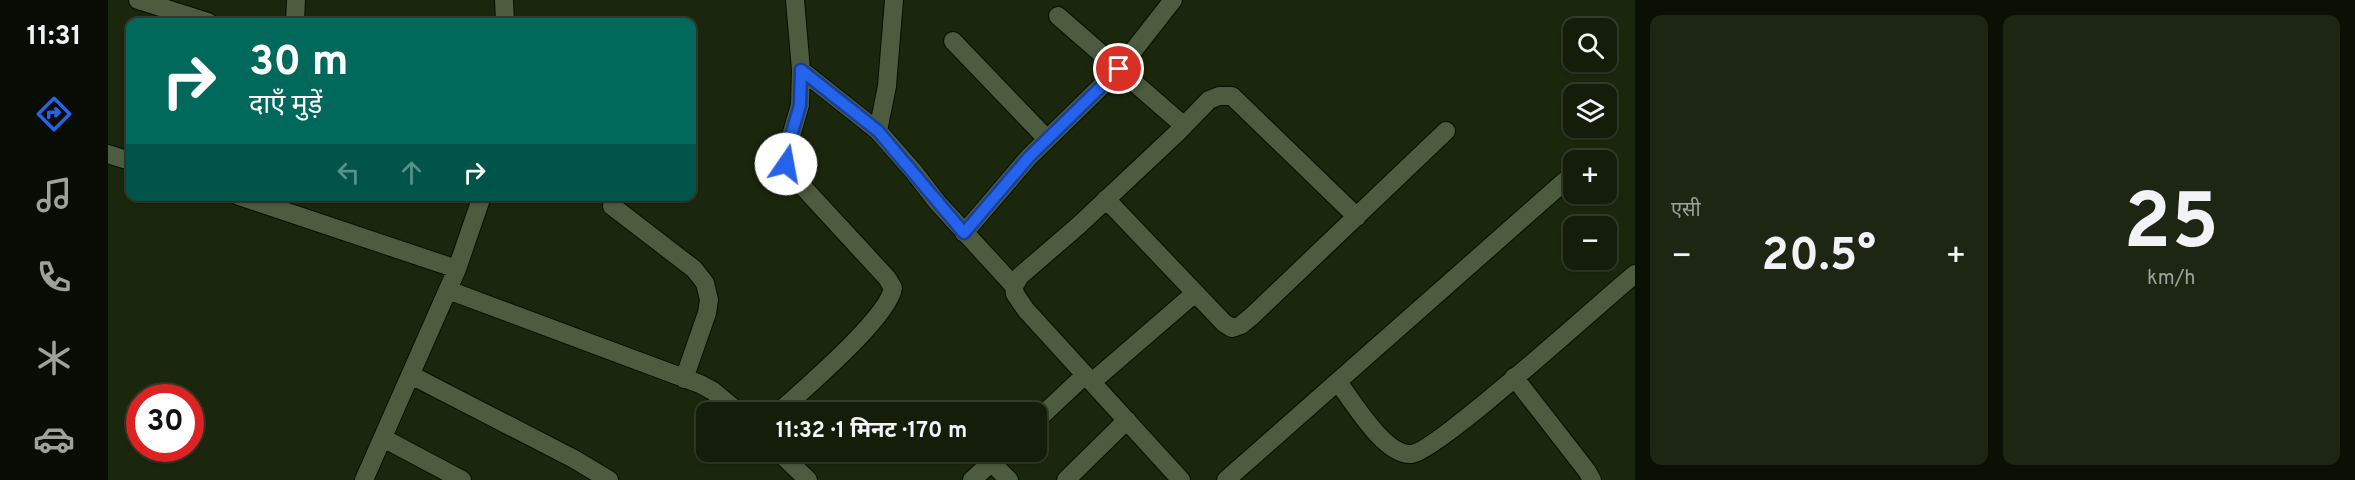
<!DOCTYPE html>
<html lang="hi">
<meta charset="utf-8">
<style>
:root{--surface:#141d09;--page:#1d2612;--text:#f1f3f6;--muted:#9da29c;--line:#333b2a;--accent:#2563eb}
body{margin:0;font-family:Overpass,"Noto Sans Devanagari",sans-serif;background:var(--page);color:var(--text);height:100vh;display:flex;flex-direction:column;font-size:22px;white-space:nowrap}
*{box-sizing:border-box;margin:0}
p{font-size:20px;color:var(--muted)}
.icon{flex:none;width:33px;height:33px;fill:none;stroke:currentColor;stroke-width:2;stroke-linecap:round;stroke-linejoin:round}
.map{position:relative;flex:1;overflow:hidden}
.details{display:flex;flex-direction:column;gap:15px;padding:15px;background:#0b1005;width:720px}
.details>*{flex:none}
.top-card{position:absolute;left:18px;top:18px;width:570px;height:183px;border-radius:12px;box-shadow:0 2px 4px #0004,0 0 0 2px var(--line);background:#00695c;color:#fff;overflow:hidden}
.tools{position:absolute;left:1455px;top:18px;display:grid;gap:12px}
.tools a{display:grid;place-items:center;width:54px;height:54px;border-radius:12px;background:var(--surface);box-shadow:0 2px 4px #0004,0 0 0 2px var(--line);font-size:30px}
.speed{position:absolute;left:18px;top:384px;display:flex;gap:12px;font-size:30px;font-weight:700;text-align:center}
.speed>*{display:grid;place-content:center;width:78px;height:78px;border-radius:50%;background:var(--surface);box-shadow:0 2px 4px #0004,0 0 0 2px var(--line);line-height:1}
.speed .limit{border:9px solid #d22;background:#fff;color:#111}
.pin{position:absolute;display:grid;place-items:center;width:51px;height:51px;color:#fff;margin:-26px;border:3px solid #fff;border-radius:50%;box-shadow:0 2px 6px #0007}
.me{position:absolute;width:66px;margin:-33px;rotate:12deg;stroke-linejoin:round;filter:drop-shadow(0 0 4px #0008)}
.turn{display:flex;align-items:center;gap:21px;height:126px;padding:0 24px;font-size:27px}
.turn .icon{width:78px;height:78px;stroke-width:2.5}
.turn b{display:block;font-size:42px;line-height:51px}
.lanes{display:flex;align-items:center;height:57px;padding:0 24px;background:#0003;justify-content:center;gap:30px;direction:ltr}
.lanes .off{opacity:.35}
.big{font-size:45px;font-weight:700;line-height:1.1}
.details .tile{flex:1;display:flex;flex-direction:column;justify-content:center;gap:9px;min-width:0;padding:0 21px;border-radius:12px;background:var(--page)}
.details .dial{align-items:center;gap:0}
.dial b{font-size:78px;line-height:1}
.heat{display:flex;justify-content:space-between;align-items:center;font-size:33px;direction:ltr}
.details .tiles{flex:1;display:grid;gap:15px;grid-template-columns:repeat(2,1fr)}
.trip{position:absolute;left:588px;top:402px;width:351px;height:60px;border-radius:12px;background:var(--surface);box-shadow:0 2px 4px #0004,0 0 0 2px var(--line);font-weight:700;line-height:60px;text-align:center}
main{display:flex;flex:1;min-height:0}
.tabs{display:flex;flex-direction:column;width:108px;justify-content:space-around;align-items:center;background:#080c04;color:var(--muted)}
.tabs .icon{width:42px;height:42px}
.tabs .active{color:var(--accent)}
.tabs b{font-size:27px;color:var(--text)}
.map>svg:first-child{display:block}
</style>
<main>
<nav class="tabs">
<b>11:31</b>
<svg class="icon active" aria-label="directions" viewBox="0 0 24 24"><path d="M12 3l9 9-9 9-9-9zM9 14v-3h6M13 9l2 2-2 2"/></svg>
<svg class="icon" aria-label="music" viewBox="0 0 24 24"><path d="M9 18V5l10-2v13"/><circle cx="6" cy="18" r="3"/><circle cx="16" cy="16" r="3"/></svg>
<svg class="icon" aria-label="phone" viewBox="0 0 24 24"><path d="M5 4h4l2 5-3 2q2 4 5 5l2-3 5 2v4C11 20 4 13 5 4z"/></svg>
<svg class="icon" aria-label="climate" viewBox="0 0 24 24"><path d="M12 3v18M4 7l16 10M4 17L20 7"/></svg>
<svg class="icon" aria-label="car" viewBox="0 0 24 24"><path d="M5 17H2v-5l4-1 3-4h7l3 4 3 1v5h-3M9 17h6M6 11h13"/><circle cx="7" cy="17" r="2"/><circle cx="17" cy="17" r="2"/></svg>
</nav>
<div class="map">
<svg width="1527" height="480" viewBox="0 0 1527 480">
<rect width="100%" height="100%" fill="#1b270c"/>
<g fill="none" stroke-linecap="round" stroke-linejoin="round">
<defs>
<path id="minor" d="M 30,0 L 100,22
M 396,0 L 397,22
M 950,16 L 1075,125
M 187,22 L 188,0
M 845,41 L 939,139
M 693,70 L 770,131 L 806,172 L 829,202 L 906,286
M 770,131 L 779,86 L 786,0
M 0,154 L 22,161
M 131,196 L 349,269
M 998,199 L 1116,323 L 1124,328 L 1133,325 L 1144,316 L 1338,131
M 504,206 L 586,269 L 597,283 L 601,300 L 599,313 L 576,379
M 856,233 L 921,157 L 1011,69 L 1065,0
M 340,290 L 592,384 L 605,391 L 630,412
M 303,375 L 466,459 L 501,480
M 1406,377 L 1479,471 L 1484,480
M 984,382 L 1087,293
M 1230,382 C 1245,402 1277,456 1303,454 C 1328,453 1495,300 1527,274
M 671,412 C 697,388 780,318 785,288 L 779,278 L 685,176 L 678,164 L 678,153 L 692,105 L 693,70 L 687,0
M 928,421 L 977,375
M 275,438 L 354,480
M 671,452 L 700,480
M 883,462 L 901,480
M 256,480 L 349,269 L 374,196
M 864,480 L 895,452
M 958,480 L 1019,420
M 1073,480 L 918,310 L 907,294 L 906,286 L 912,276 L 970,226 L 1069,133 L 1101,100 L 1111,96 L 1124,96 L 1249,217
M 1118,480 L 1466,173"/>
</defs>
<use href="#minor" stroke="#051000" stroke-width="20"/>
<use href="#minor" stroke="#4d5b3e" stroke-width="18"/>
</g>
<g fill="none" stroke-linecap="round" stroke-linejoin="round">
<defs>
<path id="route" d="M 678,164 L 678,153 L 692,105 L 693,70 L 770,131 L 856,233 L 921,157 L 1011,69"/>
</defs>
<use href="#route" stroke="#184099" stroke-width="15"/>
<use href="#route" stroke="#2563eb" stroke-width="10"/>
</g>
</svg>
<div class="tools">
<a><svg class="icon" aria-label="search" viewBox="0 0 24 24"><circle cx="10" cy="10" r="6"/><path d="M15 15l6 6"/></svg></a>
<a><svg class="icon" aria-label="layers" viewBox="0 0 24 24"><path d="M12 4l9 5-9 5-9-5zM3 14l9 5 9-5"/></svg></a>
<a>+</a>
<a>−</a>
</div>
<div class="speed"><div class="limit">30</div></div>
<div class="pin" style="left:1011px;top:69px;background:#d93025"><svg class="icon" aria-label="arrive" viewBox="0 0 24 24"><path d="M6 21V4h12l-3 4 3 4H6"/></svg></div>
<svg class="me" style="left:678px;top:164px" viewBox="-20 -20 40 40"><circle r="19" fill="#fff"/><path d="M0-13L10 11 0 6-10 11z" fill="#2563eb"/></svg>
<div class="trip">11:32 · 1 मिनट · 170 m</div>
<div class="top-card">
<div class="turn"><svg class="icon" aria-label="right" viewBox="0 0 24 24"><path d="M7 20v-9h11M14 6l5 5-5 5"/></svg><div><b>30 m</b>दाएँ मुड़ें</div></div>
<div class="lanes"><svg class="icon off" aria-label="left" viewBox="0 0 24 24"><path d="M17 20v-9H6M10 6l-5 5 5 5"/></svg><svg class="icon off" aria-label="ahead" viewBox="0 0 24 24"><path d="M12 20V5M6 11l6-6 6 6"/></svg><svg class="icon" aria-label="right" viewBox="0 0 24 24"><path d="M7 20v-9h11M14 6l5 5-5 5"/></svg></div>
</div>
</div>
<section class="details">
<div class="tiles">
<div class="tile"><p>एसी</p>
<div class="heat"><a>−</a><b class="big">20.5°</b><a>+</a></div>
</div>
<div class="tile dial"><b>25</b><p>km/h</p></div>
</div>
</section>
</main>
